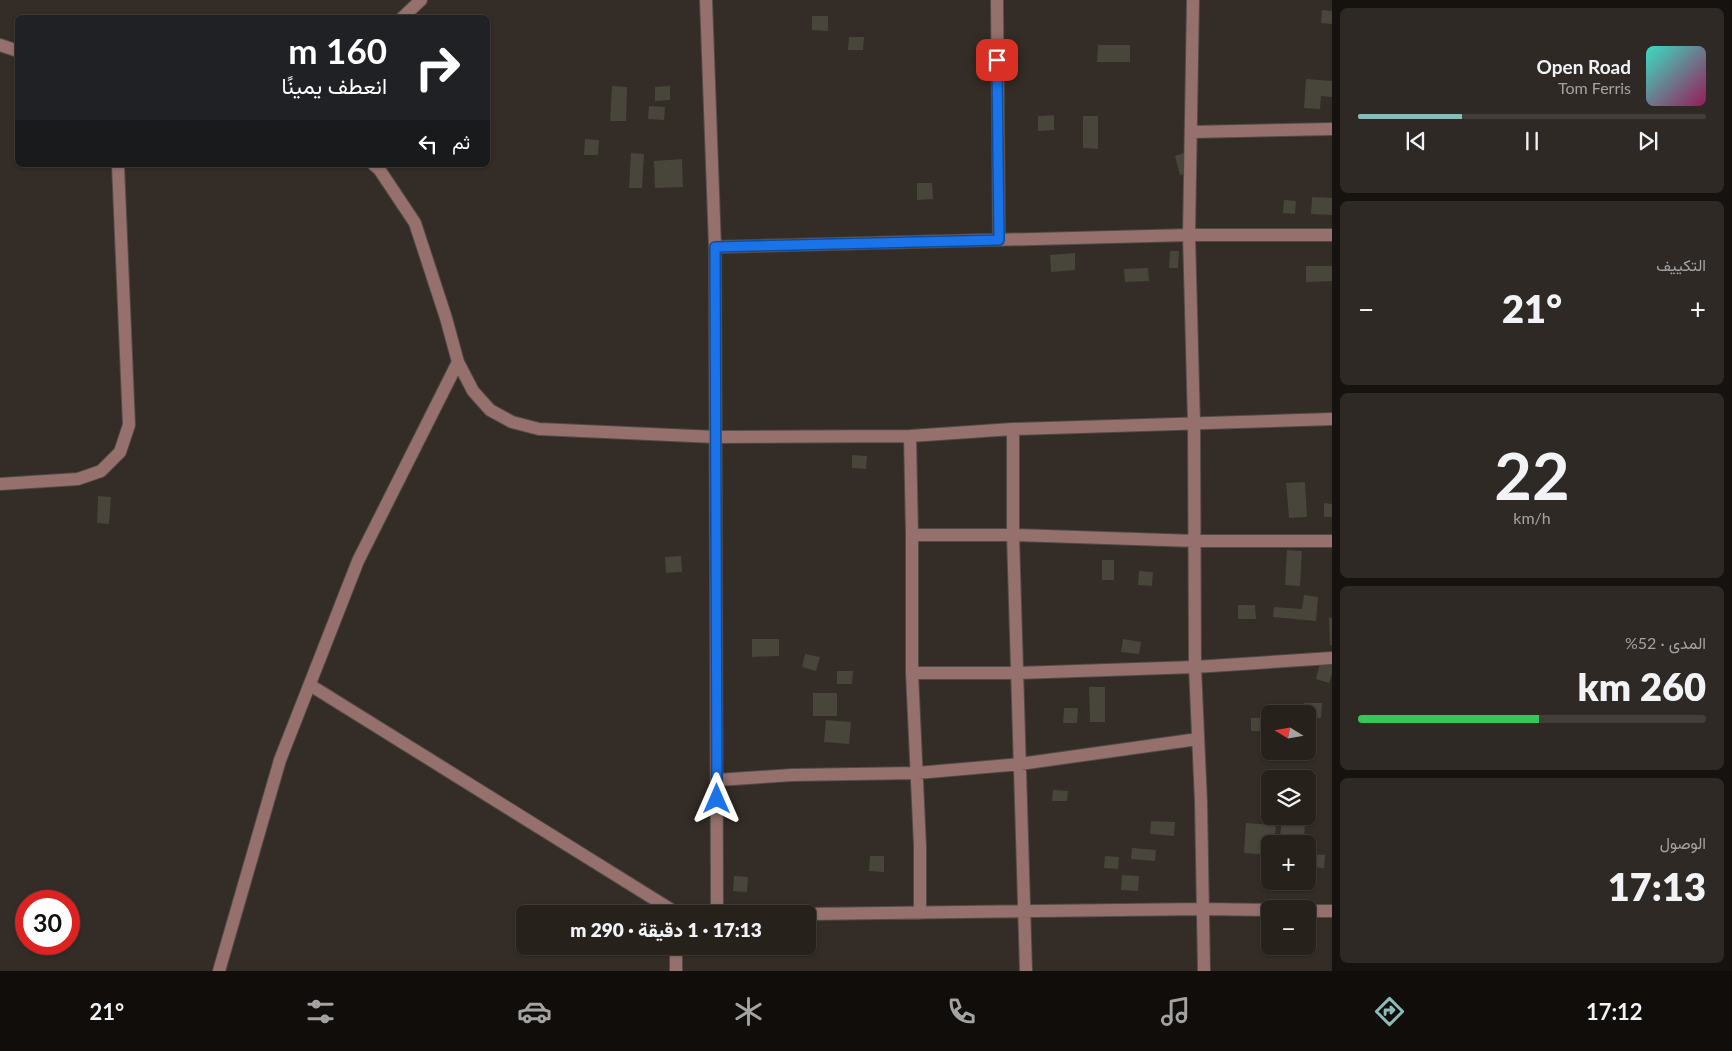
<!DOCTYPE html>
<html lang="ar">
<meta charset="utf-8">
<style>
:root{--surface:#27211c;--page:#2f2925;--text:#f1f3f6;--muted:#a4a3a3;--line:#433e3b;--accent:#8bbbb9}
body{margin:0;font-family:Lato,Vazirmatn,sans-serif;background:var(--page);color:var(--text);direction:rtl;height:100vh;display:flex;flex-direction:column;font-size:19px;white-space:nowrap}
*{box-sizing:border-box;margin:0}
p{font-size:16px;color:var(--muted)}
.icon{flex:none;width:28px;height:28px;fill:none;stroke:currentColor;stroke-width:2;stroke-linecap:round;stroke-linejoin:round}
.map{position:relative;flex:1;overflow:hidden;direction:ltr}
.details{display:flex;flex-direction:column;gap:8px;padding:8px;background:#15120f;width:400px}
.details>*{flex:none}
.banner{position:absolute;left:15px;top:15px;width:475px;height:152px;border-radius:8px;box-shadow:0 1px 4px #0004,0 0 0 1px var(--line);direction:rtl;background:#202124;color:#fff;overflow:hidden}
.needle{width:32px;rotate:281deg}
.fabs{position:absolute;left:1261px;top:705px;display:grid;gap:10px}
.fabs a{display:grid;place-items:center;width:55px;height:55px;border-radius:8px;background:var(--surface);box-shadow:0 1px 4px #0004,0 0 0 1px var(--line);font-size:25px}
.speed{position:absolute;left:15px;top:890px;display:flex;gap:10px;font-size:25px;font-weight:700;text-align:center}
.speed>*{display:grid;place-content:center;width:65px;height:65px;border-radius:50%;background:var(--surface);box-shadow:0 1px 4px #0004,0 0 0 1px var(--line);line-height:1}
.speed .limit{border:8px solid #d22;background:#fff;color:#111}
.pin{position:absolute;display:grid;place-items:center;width:42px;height:42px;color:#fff;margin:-21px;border-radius:10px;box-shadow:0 2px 8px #0006}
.me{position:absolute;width:55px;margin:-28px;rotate:0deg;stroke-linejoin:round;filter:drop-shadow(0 0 4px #0008)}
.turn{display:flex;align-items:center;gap:18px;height:105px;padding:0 20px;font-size:22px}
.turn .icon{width:65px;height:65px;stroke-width:2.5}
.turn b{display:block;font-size:35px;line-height:42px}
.then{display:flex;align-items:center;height:48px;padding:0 20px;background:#0003;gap:10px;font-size:19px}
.big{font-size:38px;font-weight:800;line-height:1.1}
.details .tile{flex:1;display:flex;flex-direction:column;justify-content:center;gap:8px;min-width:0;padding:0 18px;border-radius:8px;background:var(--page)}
.details .dial{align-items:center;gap:0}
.dial b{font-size:65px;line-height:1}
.song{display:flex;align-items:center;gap:15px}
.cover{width:60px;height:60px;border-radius:8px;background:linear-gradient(135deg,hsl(170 70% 55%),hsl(330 70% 35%))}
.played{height:5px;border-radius:2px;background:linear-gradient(90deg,var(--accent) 30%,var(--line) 30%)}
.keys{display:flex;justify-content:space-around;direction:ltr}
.heat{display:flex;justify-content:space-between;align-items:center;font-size:28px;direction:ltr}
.charge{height:8px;border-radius:4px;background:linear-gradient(90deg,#34c759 52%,var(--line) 0)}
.trip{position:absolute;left:516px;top:905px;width:300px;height:50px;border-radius:8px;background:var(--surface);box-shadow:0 1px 4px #0004,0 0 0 1px var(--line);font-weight:800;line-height:50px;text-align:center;direction:rtl}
.tabs{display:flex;height:80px;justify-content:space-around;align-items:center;background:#100d0b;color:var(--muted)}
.tabs .icon{width:35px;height:35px}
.tabs .current{color:var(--accent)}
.tabs b{font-size:22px;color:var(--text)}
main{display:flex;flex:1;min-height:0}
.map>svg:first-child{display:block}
</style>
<main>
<section class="details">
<div class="tile">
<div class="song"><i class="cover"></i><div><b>Open Road</b><p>Tom Ferris</p></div></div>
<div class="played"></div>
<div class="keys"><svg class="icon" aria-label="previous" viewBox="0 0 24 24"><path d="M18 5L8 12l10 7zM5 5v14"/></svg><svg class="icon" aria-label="pause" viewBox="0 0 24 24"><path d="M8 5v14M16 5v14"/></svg><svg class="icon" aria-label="next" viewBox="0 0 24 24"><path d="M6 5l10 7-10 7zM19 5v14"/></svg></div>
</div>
<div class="tile"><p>التكييف</p>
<div class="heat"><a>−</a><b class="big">21°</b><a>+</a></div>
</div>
<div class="tile dial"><b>22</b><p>km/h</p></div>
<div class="tile"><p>المدى · 52%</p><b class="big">260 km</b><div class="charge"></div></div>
<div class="tile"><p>الوصول</p><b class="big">17:13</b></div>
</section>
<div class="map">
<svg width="1332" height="971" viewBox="0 0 1332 971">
<rect width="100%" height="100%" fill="#342c26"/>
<path fill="#48453b" d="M 1322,10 L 1332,11 L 1332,24 L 1321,23 Z
M 812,16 L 828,16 L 828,31 L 812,30 Z
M 849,37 L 864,37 L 863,50 L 848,50 Z
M 1098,45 L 1130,45 L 1130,62 L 1097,62 Z
M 1306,79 L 1332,81 L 1332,97 L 1321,96 L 1320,109 L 1304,108 Z
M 612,86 L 627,87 L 626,121 L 610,121 Z
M 670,86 L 670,100 L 655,101 L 655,87 Z
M 649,106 L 665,107 L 664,120 L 648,119 Z
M 1054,115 L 1054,130 L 1038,131 L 1038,116 Z
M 1083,116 L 1098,116 L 1098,149 L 1083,148 Z
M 585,139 L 599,140 L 598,155 L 584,155 Z
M 631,153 L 644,154 L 642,188 L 629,188 Z
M 1184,153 L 1189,173 L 1180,175 L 1175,156 Z
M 682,159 L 683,187 L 655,188 L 654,161 Z
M 917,183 L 932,183 L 933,199 L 917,200 Z
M 1312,197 L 1332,198 L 1332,215 L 1311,214 Z
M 1284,200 L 1296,201 L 1295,214 L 1283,213 Z
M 1170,251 L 1179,251 L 1178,268 L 1169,268 Z
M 1075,253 L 1075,270 L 1051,272 L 1050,255 Z
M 1306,266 L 1332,266 L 1332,281 L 1306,282 Z
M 1148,268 L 1149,281 L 1125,282 L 1124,269 Z
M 852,455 L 867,456 L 866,469 L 852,468 Z
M 1305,482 L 1307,517 L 1289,518 L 1286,483 Z
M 98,496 L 111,497 L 109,524 L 97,523 Z
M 1324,503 L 1332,504 L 1332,517 L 1324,517 Z
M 1287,550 L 1302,551 L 1300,586 L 1285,585 Z
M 681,556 L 682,572 L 666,573 L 665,557 Z
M 1102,560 L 1114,560 L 1114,580 L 1102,580 Z
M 1139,571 L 1153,572 L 1152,586 L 1138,585 Z
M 1304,595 L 1318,597 L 1316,621 L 1273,617 L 1274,607 L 1302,609 Z
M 1238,605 L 1255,605 L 1256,619 L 1238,619 Z
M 1329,618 L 1332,618 L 1332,645 L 1330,645 Z
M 752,639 L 779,639 L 779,656 L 752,657 Z
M 1123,639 L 1141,642 L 1139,654 L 1121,652 Z
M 805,654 L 820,657 L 816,671 L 802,667 Z
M 1321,659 L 1332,662 L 1332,674 L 1329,683 L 1316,679 Z
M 837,671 L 853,671 L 852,684 L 837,684 Z
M 1089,687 L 1105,687 L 1105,722 L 1090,722 Z
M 813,693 L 837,693 L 837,716 L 813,716 Z
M 1304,703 L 1322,703 L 1321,718 L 1308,718 L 1308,714 L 1304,714 Z
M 1064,708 L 1078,708 L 1077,723 L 1063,723 Z
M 1251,718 L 1266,718 L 1266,731 L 1251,731 Z
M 826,720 L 851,722 L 849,744 L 824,742 Z
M 1053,790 L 1068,791 L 1067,801 L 1052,801 Z
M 1282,819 L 1305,821 L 1304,839 L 1280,837 Z
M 1151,821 L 1175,822 L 1174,836 L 1150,834 Z
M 1246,823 L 1276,825 L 1274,844 L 1270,844 L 1270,855 L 1244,853 Z
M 1132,848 L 1156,850 L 1155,861 L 1131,859 Z
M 1309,854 L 1325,855 L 1324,868 L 1308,867 Z
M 870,856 L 884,856 L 884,872 L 869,871 Z
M 1105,856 L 1119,857 L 1118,869 L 1104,868 Z
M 1122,875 L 1139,876 L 1138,891 L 1121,890 Z
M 734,876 L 748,877 L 747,892 L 733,891 Z"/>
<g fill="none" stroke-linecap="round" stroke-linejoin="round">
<defs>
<path id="minor" d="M 706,0 L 715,247 L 717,914
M 997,0 L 999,240
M 1193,0 L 1189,235 L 1194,423 L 1195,667 L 1201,802 L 1204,971
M 402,18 L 421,0
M 0,45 L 18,51
M 1191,132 L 1332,129
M 374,165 L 379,169 L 415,223 L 446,318 L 458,362 L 473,391 L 490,410 L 512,422 L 539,429 L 715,437 L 910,436 L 1013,429 L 1332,419
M 715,247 L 1189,235 L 1332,235
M 1013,429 L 1013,535 L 1026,971
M 910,436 L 912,535 L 912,673 L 920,846 L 920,913
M 0,484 L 78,479 L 101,471 L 120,452 L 129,425 L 118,165
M 912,535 L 1013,535 L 1195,541 L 1332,541
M 912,673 L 1018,673 L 1195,667 L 1332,658
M 310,685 L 675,912 L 702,914
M 717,780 L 792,775 L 917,773 L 1020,764 L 1198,739
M 1308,911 L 1332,911
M 808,914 L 1203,909 L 1270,910
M 676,946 L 676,971
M 219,971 L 280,760 L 358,561 L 458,362"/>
</defs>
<use href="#minor" stroke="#524a44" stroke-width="14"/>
<use href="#minor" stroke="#95706c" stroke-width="12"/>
</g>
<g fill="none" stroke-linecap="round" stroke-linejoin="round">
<defs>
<path id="route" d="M 717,799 L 715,247 L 999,240 L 997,60"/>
</defs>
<use href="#route" stroke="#114b97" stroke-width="12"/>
<use href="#route" stroke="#1a73e8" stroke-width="9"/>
</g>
</svg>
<div class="fabs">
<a><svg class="needle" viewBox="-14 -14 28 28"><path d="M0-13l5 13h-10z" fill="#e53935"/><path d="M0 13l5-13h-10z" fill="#a4a3a3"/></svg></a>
<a><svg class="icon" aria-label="layers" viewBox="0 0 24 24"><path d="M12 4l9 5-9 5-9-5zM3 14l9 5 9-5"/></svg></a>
<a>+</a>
<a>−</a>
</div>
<div class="speed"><div class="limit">30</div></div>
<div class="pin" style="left:997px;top:60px;background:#d93025"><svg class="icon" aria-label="arrive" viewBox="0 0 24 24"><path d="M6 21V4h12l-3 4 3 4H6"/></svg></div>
<svg class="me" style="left:717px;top:799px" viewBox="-20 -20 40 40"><path d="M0-17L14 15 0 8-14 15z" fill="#1a73e8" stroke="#fff" stroke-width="4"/></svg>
<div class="trip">17:13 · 1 دقيقة · 290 m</div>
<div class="banner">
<div class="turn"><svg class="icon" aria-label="right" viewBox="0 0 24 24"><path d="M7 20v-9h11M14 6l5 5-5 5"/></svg><div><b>160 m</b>انعطف يمينًا</div></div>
<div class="then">ثم<svg class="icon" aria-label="left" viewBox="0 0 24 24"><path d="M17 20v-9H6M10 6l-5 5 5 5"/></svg></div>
</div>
</div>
</main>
<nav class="tabs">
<b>17:12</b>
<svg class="icon current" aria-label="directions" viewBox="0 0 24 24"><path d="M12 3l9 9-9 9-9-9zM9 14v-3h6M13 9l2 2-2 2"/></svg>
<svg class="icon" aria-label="music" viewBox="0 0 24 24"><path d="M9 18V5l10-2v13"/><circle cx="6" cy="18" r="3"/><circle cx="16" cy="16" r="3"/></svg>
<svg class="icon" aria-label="phone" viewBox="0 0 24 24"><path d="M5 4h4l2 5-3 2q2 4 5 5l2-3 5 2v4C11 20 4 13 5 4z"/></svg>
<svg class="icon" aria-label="climate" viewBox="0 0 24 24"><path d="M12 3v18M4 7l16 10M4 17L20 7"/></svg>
<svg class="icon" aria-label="car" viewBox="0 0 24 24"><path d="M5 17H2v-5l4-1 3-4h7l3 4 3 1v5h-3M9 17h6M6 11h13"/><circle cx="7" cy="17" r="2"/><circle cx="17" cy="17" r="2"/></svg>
<svg class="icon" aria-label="filters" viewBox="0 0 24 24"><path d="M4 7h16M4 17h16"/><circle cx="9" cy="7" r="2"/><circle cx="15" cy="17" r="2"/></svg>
<b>21°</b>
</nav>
